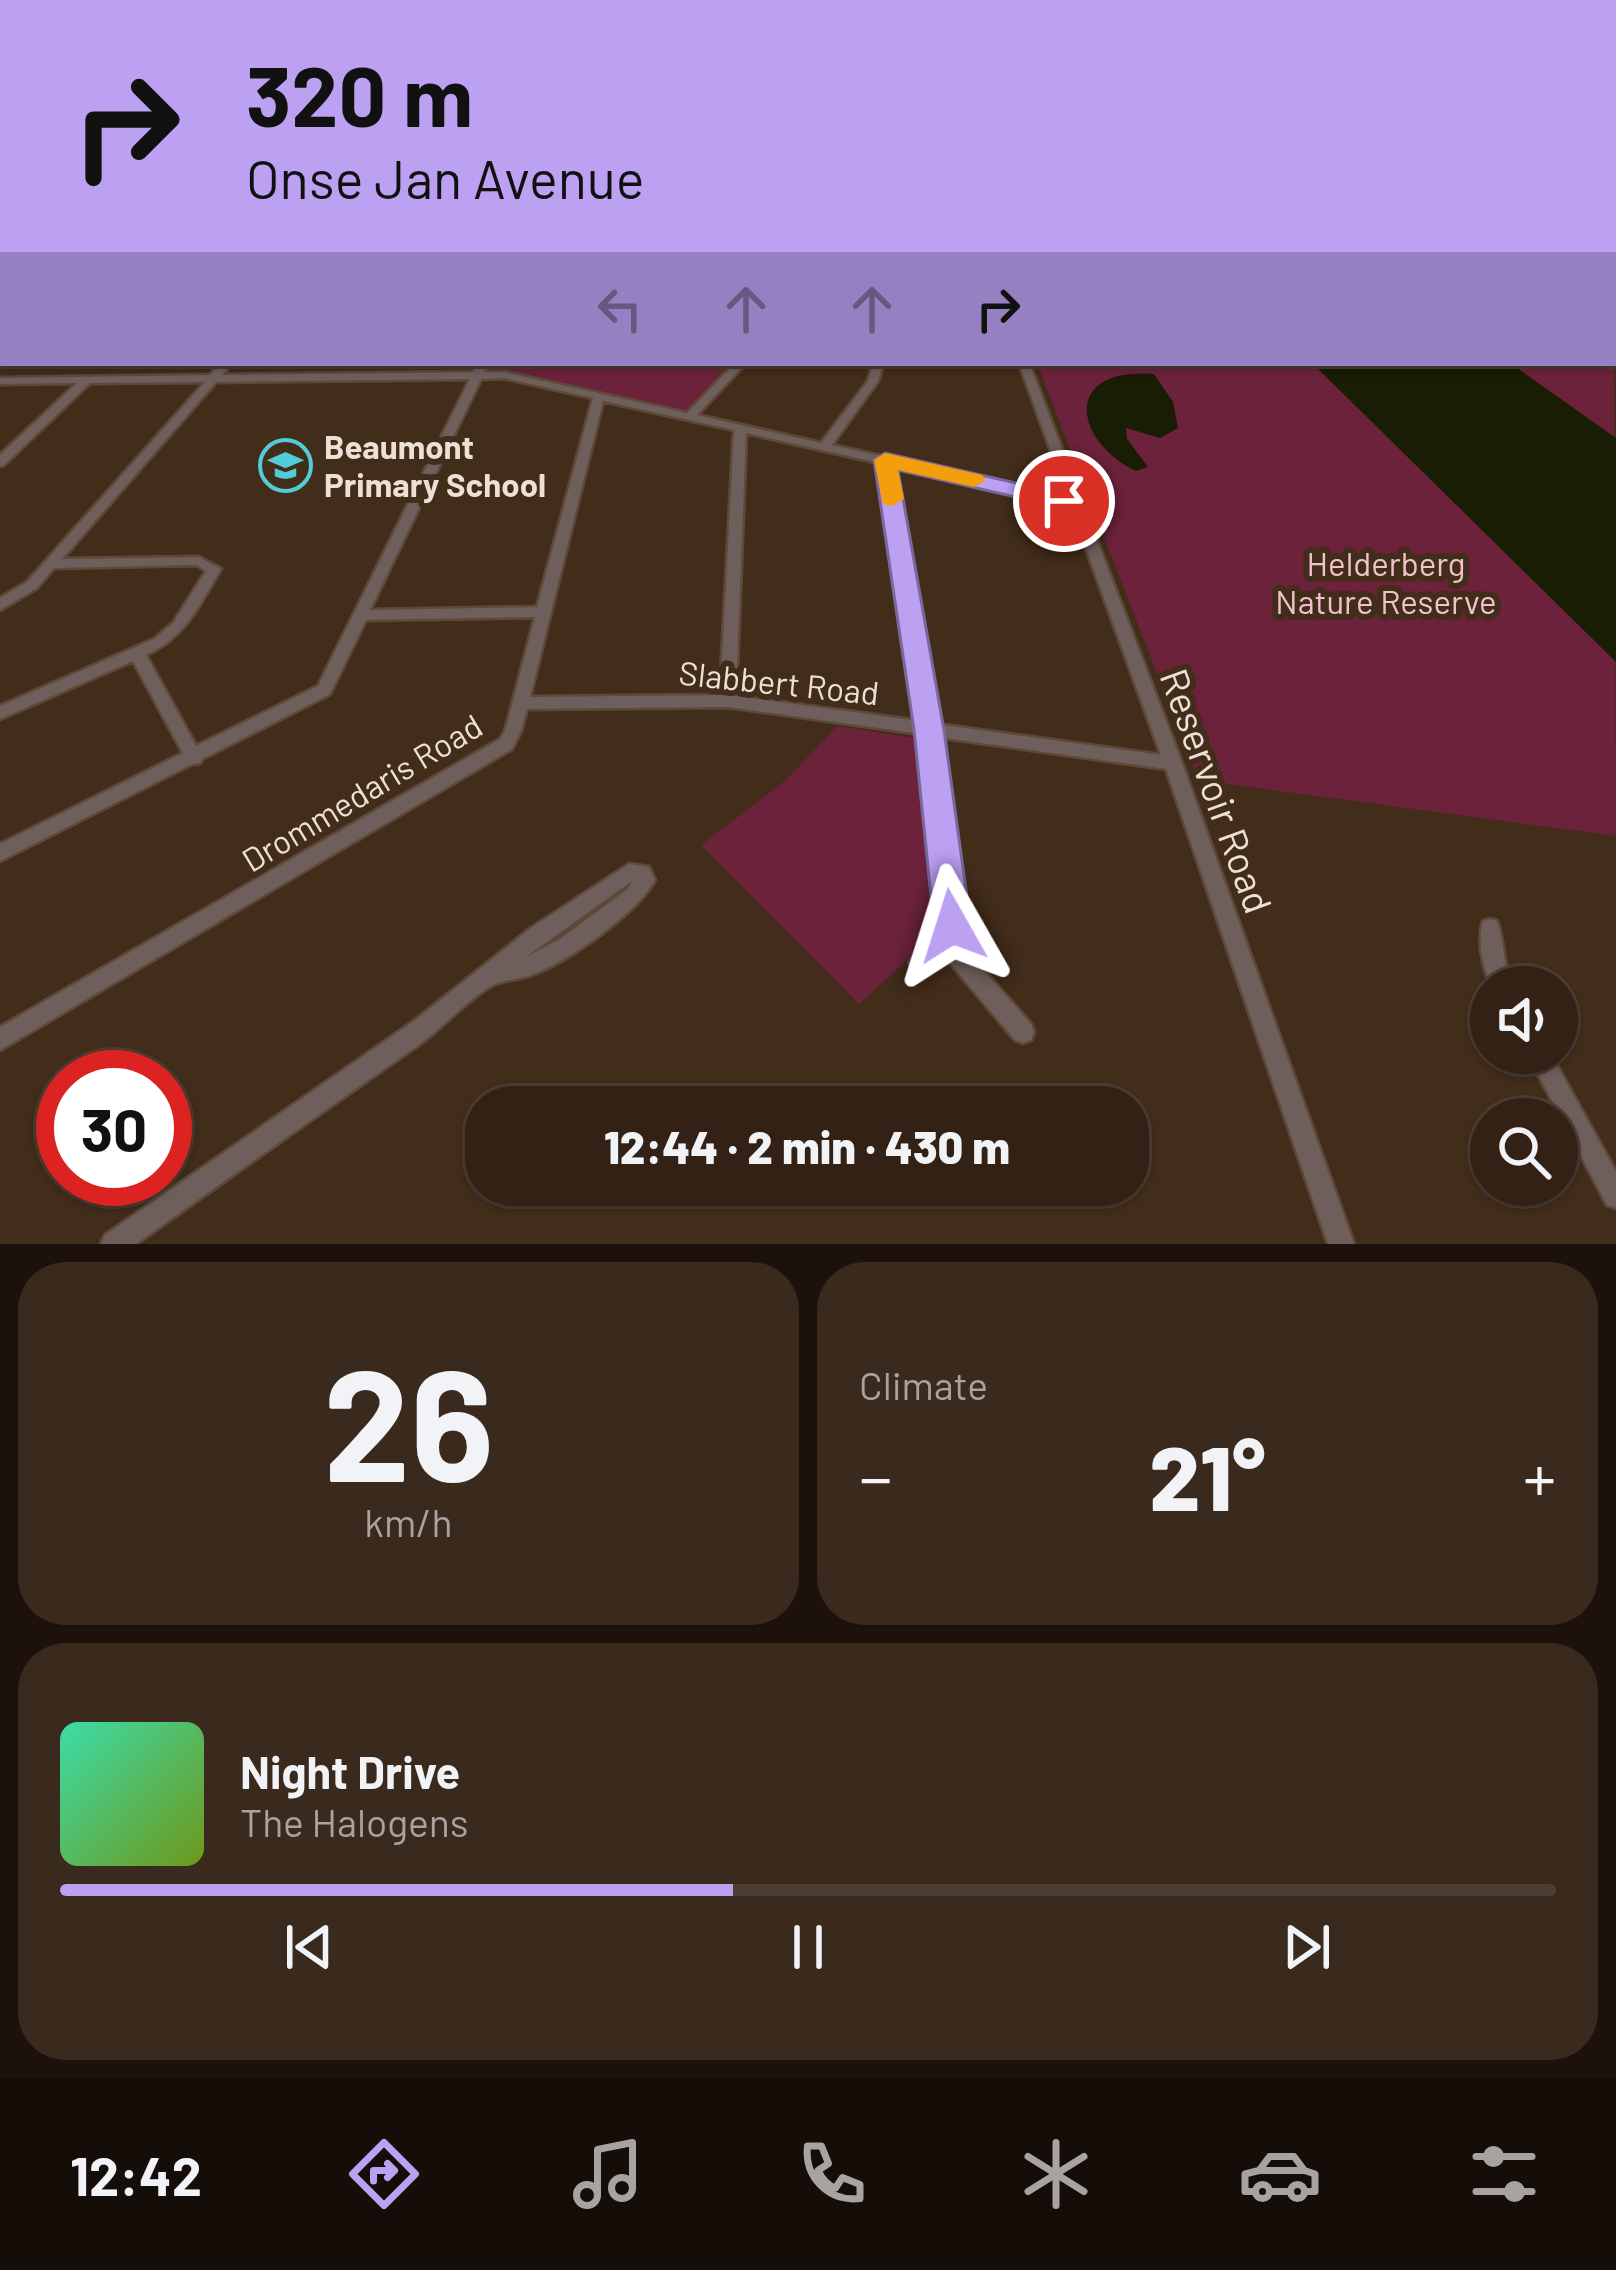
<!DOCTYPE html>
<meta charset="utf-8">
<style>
:root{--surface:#322114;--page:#3a291d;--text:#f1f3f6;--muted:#a8a3a0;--line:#4d3e34;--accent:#bca0f2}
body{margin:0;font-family:Barlow,sans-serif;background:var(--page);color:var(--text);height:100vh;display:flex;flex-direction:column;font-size:45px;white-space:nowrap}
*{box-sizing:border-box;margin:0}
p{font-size:39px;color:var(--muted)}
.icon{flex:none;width:66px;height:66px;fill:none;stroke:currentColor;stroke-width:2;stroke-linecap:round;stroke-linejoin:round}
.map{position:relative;height:1244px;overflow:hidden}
.details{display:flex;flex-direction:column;gap:18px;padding:18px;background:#1c120b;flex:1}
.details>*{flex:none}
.banner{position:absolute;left:0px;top:0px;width:1617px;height:366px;box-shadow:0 3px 9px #0004,0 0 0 3px var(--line);background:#bca0f2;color:#111;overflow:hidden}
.controls{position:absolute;left:1470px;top:966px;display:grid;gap:24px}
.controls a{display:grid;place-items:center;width:108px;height:108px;border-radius:50%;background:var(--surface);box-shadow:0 3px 9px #0004,0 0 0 3px var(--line);font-size:60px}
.speed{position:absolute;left:36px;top:1050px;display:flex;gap:24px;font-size:60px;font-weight:700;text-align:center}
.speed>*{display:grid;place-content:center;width:156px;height:156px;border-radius:50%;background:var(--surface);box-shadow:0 3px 9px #0004,0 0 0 3px var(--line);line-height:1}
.speed .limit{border:18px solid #d22;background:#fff;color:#111}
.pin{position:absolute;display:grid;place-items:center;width:102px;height:102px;color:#fff;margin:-51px;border:6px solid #fff;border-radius:50%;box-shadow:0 3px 12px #0007}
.me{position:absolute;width:132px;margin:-66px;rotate:354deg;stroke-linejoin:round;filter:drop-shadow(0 0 9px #0008)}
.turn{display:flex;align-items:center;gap:42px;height:252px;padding:0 48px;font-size:54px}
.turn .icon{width:156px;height:156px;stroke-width:2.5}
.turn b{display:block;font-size:84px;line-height:102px}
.lanes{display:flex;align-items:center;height:114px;padding:0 48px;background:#0003;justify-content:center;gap:60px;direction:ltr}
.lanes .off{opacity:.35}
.big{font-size:90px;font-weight:800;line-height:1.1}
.details .tile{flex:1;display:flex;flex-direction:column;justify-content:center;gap:18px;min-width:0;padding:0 42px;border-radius:48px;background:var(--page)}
.details .dial{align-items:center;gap:0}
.dial b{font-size:156px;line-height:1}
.song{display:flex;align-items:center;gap:36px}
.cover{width:144px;height:144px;border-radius:18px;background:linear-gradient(135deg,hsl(160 70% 55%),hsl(80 70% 35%))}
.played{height:12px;border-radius:6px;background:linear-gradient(90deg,var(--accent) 45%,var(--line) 45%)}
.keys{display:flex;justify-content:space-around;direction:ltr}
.heat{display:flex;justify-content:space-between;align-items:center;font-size:66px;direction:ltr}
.details .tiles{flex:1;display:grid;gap:18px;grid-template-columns:1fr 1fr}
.tile:last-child{grid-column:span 2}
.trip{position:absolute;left:465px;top:1086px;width:684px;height:120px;border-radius:48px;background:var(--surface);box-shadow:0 3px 9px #0004,0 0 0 3px var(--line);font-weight:800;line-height:120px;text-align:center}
.tab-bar{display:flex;height:192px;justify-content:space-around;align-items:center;background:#140d08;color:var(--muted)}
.tab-bar .icon{width:84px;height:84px}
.tab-bar .active{color:var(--accent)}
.tab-bar b{font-size:54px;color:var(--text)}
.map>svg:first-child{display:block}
</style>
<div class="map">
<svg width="1616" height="1244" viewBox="0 0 1616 1244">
<rect width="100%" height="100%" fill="#422c1a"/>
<path fill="#6c223a" d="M 1614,296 L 1616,836 L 1198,780 L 1037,363 L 1614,363 Z
M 489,363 L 736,363 L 694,407 L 682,411 L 491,372 L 486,369 Z
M 837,726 L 915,738 L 925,746 L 945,912 L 938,932 L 859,1004 L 701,845 L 786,780 Z"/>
<path fill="#191d04" d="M 1312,363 L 1510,363 L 1616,438 L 1616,662 Z
M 1154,374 L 1173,402 L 1178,428 L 1160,438 L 1126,428 L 1127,439 L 1148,467 L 1136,471 C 1073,441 1062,366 1154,374 Z"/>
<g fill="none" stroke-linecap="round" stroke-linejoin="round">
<defs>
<path id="minor" d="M 1614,138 L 1616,138 L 1616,142 L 1614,142 Z
M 3,142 L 3,151 L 0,152 L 0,143 Z
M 3,232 L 3,239 L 0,240 L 0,233 Z
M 1614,241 L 1616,241 L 1616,247 L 1614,247 Z
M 0,253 L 3,253 L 3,259 L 0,259 Z
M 1614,290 L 1616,290 L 1616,296 L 1614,296 Z
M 0,318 L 3,318 L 3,324 L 0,324 Z
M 36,363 L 30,367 L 25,364 L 25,363 Z
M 221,363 L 232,363 L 222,375 L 473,372 L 478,363 L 488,363 L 484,372 L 504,372 L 687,413 L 735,363 L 746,363 L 697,415 L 821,443 L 868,381 L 873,363 L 883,363 L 878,381 L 832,445 L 1068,498 L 1019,363 L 1029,363 L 1182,763 L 1354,1244 L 1328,1244 L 1166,769 L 938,737 L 961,911 L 960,929 L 957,940 L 1031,1024 L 1034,1032 L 1031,1040 L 1023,1043 L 1015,1040 L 945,957 L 919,973 L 912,970 L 909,963 C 918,944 938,948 941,921 L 921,734 L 728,707 L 527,709 L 521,731 L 512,749 L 0,1050 L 0,1027 L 500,739 L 505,731 L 535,617 L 366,620 L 330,694 L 202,759 L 200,763 L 192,764 L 0,861 L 0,844 L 183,753 L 133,661 L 0,719 L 0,706 L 154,639 L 173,623 L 206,571 L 197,565 L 54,568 L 37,588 L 0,610 L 0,598 L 27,582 L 205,382 L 90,383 L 4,465 L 0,466 L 0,455 L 77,383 L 0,384 L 0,378 L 210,375 ZM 504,378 L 593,398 L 537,607 L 370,610 L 481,379 ZM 470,379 L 318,686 L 196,746 L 146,655 C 186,637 199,605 221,569 L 199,557 L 62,559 L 216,382 ZM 603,401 L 734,430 L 720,695 L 530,697 ZM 746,433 L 879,463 L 919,721 L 736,696 ZM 892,466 L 1071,507 L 1161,755 L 936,724 Z
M 629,864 L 649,867 L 655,880 C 637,913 570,960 534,974 C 521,980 502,979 491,986 C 465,1002 444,1026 420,1044 C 325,1110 230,1177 136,1244 L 101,1244 L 105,1235 L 414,1021 L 531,928 ZM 632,881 L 628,889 L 560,939 L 526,957 Z
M 1490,919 L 1497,921 C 1505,944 1502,963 1513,987 L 1491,987 C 1483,967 1477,942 1483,921 Z
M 1527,1053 L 1550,1053 L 1616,1172 L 1616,1208 L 1607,1205 Z"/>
<path id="tertiary" d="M 0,281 L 3,281 L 3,289 L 0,289 Z"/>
</defs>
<use href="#minor" stroke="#5e4938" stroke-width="5"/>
<use href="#tertiary" stroke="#5e4938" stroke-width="4"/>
<use href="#minor" fill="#6e5f5c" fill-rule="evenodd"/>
<use href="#tertiary" fill="#6e5f5c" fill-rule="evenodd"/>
</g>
<linearGradient id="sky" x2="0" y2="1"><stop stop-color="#24180e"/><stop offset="0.43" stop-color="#544b49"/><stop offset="1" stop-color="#544b49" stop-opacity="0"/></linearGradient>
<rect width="1616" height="309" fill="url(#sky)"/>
<path fill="#bca0f2" stroke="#7a689d" stroke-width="3" d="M 885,453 L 1072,496 L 1075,501 L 1064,508 L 898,470 L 944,730 L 971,926 L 965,938 L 952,943 L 939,938 L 934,926 L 914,730 L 874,460 Z"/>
<path fill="#f59e0b" d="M 885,453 L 982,475 L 986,480 L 974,487 L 898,470 L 904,499 L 892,506 L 883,504 L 874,460 Z"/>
<defs>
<symbol id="school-ring" viewBox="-11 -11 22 22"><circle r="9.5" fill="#422c1a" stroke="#52ccd6" stroke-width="1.5"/><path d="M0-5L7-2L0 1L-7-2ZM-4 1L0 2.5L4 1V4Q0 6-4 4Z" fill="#52ccd6"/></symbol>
</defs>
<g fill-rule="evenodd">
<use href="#school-ring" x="256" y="436" width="59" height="59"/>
</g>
<g text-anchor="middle" stroke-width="12" stroke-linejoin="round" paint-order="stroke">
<g font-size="33" font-weight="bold" fill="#eee0d5" stroke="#422c1a" text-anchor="start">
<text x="324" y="459">Beaumont<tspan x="324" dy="38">Primary School</tspan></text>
</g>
<g font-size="33" fill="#f2c2cc" stroke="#422c1a">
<text x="1386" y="576">Helderberg<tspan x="1386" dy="38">Nature Reserve</tspan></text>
</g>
<g font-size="33" fill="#eee0d5" stroke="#422c1a">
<text transform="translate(779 683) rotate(6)" y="12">Slabbert Road</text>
<text transform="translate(362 793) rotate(-31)" y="12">Drommedaris Road</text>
</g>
<g font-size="39" fill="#eee0d5" stroke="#422c1a">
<text transform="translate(1216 791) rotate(70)" y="14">Reservoir Road</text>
</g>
</g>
</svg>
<div class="controls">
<a><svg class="icon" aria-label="sound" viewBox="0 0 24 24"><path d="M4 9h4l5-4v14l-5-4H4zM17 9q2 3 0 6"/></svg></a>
<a><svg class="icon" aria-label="search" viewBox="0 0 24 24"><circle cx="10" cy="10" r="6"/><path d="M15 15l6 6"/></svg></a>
</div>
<div class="speed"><div class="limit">30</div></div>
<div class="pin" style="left:1064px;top:501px;background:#d93025"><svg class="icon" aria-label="arrive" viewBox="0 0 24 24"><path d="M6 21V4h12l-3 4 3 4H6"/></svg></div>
<svg class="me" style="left:952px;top:926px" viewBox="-20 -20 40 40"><path d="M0-17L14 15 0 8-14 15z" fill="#bca0f2" stroke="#fff" stroke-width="4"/></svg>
<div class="trip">12:44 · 2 min · 430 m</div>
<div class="banner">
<div class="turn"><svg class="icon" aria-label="right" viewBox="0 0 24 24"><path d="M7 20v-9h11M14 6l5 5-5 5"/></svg><div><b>320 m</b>Onse Jan Avenue</div></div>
<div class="lanes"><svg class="icon off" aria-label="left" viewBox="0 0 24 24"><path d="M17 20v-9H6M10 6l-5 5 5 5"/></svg><svg class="icon off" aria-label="ahead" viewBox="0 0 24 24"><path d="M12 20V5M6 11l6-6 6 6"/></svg><svg class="icon off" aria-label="ahead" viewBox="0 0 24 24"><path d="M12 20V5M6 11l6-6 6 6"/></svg><svg class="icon" aria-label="right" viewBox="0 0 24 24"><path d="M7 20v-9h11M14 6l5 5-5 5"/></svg></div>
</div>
</div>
<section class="details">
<div class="tiles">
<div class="tile dial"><b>26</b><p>km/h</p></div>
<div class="tile"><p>Climate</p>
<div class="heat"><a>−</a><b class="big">21°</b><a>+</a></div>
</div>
<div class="tile">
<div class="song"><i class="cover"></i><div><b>Night Drive</b><p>The Halogens</p></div></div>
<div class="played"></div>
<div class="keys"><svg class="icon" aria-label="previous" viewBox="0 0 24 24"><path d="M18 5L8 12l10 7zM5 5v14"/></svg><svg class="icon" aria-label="pause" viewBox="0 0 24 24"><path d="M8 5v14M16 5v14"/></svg><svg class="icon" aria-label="next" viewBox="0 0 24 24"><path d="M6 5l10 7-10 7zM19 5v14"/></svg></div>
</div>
</div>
</section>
<nav class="tab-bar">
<b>12:42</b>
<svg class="icon active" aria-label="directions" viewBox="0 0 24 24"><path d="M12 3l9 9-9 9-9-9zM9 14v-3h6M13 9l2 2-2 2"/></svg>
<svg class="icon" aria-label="music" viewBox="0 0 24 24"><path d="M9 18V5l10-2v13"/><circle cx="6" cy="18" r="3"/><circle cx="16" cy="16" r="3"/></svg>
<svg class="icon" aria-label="phone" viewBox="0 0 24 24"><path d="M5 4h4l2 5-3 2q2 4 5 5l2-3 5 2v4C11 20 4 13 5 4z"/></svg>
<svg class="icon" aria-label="climate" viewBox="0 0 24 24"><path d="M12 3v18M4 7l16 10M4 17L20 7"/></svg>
<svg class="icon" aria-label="car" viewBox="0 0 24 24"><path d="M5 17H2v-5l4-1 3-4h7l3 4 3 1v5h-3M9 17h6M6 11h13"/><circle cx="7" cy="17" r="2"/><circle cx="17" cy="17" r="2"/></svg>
<svg class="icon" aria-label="filters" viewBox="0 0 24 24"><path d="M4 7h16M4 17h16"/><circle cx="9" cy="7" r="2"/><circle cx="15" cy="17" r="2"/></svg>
</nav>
